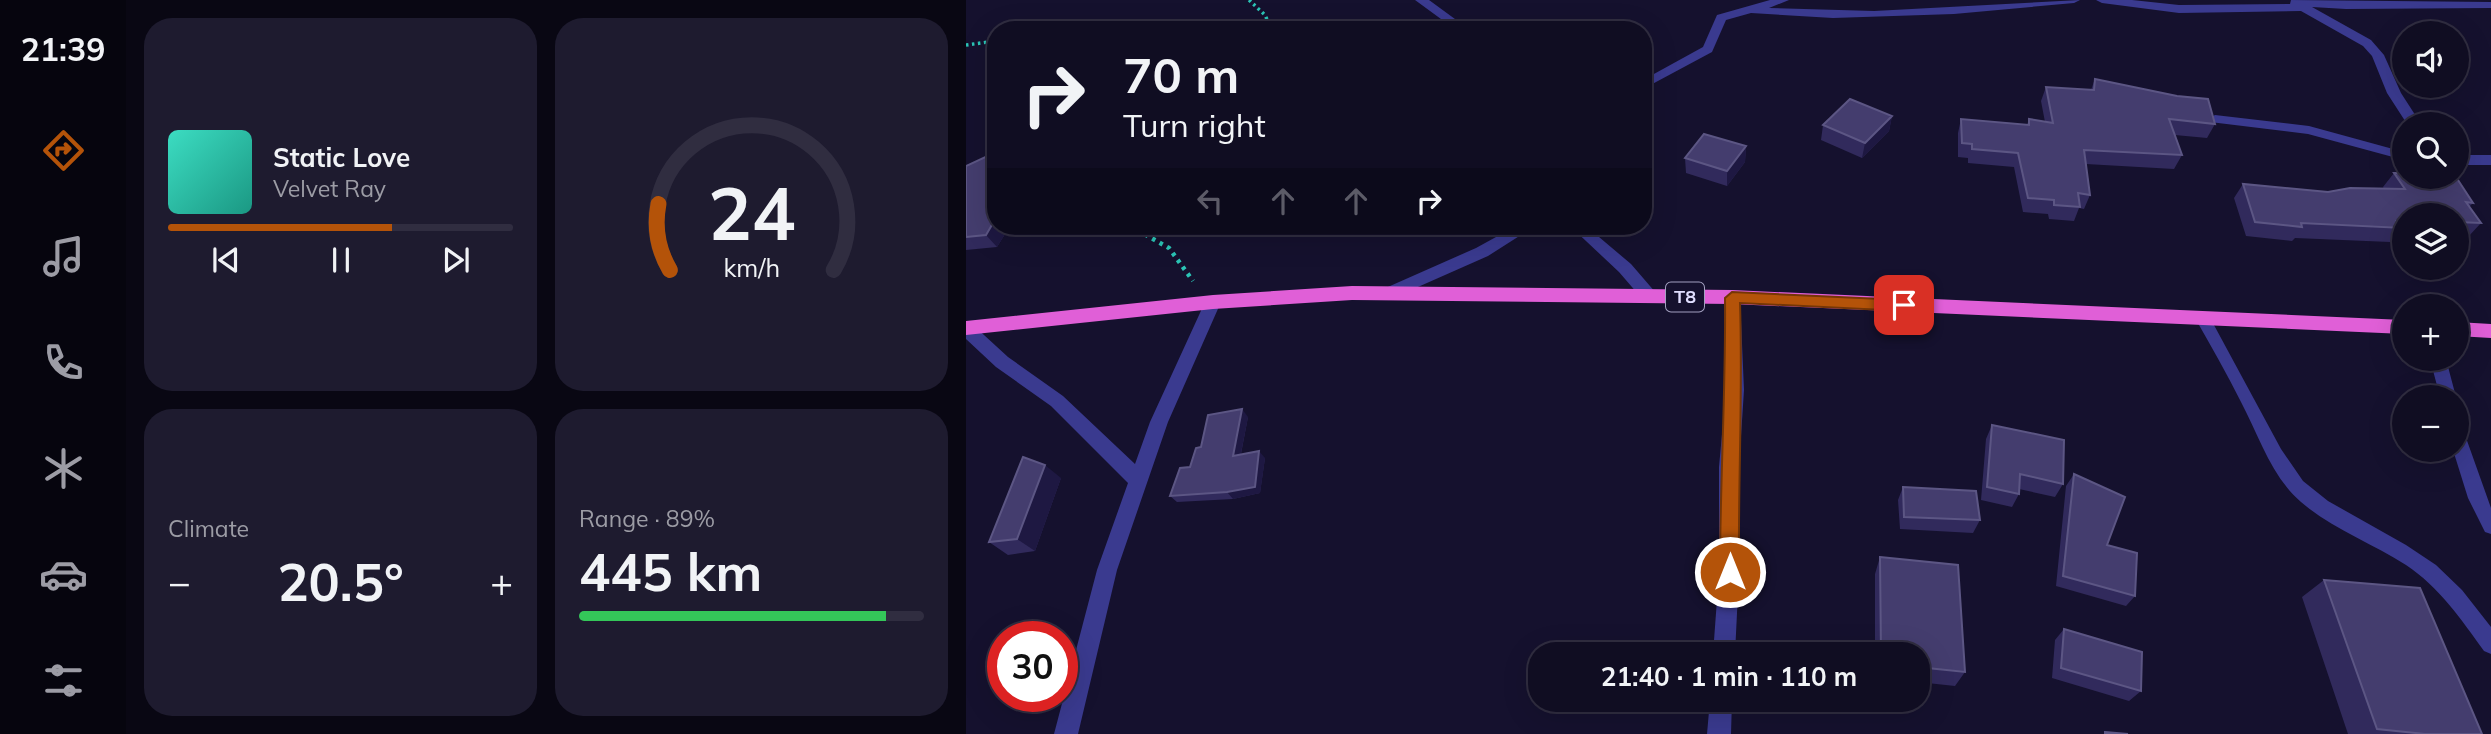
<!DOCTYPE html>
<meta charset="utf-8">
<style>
:root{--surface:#100d22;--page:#1e1b2f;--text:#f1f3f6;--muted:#9c9ca5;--line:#302d40;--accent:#b45309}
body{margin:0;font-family:Mulish,sans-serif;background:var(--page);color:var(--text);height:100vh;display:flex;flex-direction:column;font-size:26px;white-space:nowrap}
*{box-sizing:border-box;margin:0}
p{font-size:23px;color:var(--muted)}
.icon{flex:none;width:38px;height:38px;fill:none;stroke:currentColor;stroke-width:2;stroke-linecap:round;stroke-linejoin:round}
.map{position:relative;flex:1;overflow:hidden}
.sheet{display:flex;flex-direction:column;gap:18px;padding:18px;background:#090713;width:840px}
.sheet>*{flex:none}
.top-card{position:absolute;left:21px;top:21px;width:665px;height:214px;border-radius:28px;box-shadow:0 7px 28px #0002,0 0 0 2px var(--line);background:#100d22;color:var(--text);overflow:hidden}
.controls{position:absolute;left:1426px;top:21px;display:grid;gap:14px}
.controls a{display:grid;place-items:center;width:77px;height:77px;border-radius:50%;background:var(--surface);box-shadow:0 7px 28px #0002,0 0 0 2px var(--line);font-size:35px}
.speed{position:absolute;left:21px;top:621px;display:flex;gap:14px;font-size:35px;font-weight:700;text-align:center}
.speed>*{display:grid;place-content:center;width:91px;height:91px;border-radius:50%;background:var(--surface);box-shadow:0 7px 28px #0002,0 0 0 2px var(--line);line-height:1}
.speed .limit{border:10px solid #d22;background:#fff;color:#111}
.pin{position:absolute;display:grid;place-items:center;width:60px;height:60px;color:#fff;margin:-30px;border-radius:14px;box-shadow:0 4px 10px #0006}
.me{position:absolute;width:77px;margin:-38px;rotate:0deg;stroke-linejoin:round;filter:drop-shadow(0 0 5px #0008)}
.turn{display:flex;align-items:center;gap:24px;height:147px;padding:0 21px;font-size:32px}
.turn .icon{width:91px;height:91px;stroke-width:2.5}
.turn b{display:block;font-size:49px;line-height:60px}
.lanes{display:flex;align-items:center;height:66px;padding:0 21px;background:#0003;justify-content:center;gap:35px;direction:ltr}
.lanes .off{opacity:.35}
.big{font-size:52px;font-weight:700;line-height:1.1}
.sheet .widget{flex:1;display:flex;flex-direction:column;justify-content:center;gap:10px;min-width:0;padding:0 24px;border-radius:28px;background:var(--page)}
.sheet .dial{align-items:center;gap:0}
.dial svg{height:182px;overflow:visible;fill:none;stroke:var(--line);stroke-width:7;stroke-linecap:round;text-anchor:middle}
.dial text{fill:var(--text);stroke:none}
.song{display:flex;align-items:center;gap:21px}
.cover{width:84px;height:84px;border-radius:10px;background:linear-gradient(135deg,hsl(170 70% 55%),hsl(170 70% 35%))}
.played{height:7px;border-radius:4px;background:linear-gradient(90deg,var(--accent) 65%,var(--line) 65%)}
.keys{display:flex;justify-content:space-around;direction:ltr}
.heat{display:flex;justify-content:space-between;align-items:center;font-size:38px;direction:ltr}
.charge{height:10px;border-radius:5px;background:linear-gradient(90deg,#34c759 89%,var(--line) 0)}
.sheet .tiles{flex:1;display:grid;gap:18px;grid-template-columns:repeat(2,1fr)}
.trip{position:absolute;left:562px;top:642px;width:402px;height:70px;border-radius:28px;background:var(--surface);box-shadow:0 7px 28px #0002,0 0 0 2px var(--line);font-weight:700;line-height:70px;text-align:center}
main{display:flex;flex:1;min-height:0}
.tabs{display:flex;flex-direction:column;width:126px;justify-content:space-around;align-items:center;background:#06050e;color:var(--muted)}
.tabs .icon{width:49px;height:49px}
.tabs .current{color:var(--accent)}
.tabs b{font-size:32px;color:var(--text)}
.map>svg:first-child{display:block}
</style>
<main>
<nav class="tabs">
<b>21:39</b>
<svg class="icon current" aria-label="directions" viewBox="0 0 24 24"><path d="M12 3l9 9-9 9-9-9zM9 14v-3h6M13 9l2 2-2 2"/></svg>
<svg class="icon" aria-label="music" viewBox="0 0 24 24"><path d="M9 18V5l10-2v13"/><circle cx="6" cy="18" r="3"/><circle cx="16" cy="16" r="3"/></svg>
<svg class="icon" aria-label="phone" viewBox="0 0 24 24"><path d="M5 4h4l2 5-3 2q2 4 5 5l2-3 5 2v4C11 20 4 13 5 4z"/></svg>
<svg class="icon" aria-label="climate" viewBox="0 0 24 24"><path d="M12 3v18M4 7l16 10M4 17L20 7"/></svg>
<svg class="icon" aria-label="car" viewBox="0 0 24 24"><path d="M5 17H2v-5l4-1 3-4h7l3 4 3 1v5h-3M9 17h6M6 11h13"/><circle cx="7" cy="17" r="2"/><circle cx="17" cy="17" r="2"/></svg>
<svg class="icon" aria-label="filters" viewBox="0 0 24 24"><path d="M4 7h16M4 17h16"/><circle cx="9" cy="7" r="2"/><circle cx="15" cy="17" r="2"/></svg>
</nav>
<section class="sheet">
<div class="tiles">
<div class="widget">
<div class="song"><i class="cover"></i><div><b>Static Love</b><p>Velvet Ray</p></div></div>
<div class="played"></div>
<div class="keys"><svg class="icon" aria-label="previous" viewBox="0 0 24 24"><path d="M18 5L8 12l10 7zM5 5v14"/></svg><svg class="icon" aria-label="pause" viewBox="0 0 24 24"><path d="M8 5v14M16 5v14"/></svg><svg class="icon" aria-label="next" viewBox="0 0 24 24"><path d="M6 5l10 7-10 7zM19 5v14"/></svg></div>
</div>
<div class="widget dial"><svg viewBox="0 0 100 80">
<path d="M14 69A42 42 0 1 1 86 69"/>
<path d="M14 69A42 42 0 0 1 9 40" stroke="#b45309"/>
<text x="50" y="56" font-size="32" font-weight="700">24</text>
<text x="50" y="72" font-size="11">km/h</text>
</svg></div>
<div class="widget"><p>Climate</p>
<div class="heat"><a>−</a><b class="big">20.5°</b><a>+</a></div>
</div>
<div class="widget"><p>Range · 89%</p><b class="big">445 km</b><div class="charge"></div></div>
</div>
</section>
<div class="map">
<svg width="1525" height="734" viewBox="0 0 1525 734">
<rect width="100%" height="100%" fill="#15112e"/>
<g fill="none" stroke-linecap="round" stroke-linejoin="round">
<path stroke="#2bc5b6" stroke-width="3.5" stroke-dasharray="2.5 3.5" stroke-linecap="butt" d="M 283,0 L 299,15 L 306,30
M 140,30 L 200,30
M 434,30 L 458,25
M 0,45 L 30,41"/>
<path stroke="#2bc5b6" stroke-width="4.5" stroke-dasharray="3.5 5" stroke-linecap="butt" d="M 164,226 L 203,248 L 227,281"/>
<path fill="#3a3a8f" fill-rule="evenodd" d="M 1237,312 L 1242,314 L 1315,449 L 1337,481 L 1362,501 L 1440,545 L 1470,565 L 1496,590 L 1525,627 L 1525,654 L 1518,651 C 1495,619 1473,587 1440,565 C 1406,543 1366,529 1335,502 C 1305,476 1293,436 1275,402 C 1261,374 1245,346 1229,318 Z
M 1464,359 L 1480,359 L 1490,397 L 1474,397 Z
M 1491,428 L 1497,430 L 1499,435 L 1525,508 L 1525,534 L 1519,532 L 1502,498 L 1487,450 L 1491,450 Z"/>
<path fill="#3a3a8f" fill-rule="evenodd" d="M 449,0 L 463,0 L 504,30 L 490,30 Z
M 804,0 L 823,0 L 803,8 L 908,11 L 1114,0 L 1108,3 L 988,14 L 867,18 L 785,13 L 760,20 L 746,52 L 677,89 L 677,80 L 737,47 L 751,15 Z
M 1130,0 L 1166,0 L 1213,5 L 1324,4 L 1325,0 L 1525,2 L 1525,8 L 1380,9 L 1346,7 L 1405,40 L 1418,55 L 1435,93 L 1455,124 L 1441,124 L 1421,93 L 1406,56 L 1397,46 L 1335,11 L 1213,13 L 1136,3 Z
M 1249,115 L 1343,126 L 1438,152 L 1438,160 L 1342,134 L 1244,122 L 1242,119 Z
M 1491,155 L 1525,155 L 1525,165 L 1491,165 Z
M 550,226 L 569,226 L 522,256 L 427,298 L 421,300 L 413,294 L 415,290 L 510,248 Z
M 604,226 L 620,226 L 665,264 L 690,293 L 692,297 L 690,301 L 678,301 L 653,272 Z
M 766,291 L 774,297 L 778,390 L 773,467 L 773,572 L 769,654 L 747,654 L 753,572 L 753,467 L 760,390 L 758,297 Z
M 247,296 L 255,302 L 202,422 L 151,570 L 112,734 L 88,734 L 131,570 L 162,483 L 85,406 L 30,367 L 0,339 L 0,323 L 6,324 L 42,357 L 97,396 L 169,464 L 184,422 L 239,302 Z
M 744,700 L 766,700 L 765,734 L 741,734 Z"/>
<path fill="#e05fd7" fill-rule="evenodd" d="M 386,286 L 766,290 L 1438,320 L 1438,334 L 766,304 L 386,300 L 247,309 L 0,335 L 0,321 L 247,295 Z
M 1491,322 L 1525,324 L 1525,338 L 1491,336 Z"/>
</g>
<path fill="#312a5c" d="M 1129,79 L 1249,124 L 1241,138 L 1209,135 L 1216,155 L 1208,169 L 1120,164 L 1124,195 L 1118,209 L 1113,208 L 1108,221 L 1083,219 L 1082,214 L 1057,212 L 1048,167 L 1002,163 L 1002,158 L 992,157 L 992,133 L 995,119 L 1061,125 L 1063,119 L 1079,122 L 1075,101 L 1080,87 L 1125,90 Z
M 926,116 L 923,131 L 896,158 L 855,140 L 857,125 Z
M 780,146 L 779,162 L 761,186 L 720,173 L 719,158 Z
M 0,166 L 30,226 L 44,226 L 31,247 L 0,250 Z
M 1428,173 L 1507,203 L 1503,207 L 1515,223 L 1502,237 L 1491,236 L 1491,215 L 1438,215 L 1438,235 L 1430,235 L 1424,242 L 1329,238 L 1326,241 L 1280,236 L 1268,198 L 1277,184 L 1362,192 L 1418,189 L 1417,187 Z
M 282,417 L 275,454 L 299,458 L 294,493 L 267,499 L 211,502 L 204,496 L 224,467 Z
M 1026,425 L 1097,484 L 1089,497 L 1053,489 L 1053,494 L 1046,507 L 1015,500 L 1020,439 Z
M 1108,474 L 1141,545 L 1169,596 L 1160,606 L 1090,586 L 1100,486 Z
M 95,478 L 69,551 L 42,555 L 23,542 Z
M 937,487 L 1014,520 L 1007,533 L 934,529 L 932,500 Z
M 914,557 L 999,672 L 989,686 L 952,682 L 952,654 L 909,654 L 909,574 Z
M 1358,580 L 1516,734 L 1382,734 L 1336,597 Z
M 1098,629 L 1175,691 L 1163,701 L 1086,678 L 1089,640 Z
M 827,700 L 869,700 L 868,704 L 867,709 L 827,703 Z"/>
<path fill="#1e1842" d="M 926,116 L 923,131 L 896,158 L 899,143 Z
M 780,146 L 779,162 L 761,186 L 761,171 Z
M 30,218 L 30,226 L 44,226 L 31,247 L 20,235 Z
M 276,409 L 282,417 L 273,463 L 267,456 Z
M 293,451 L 299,458 L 294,493 L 267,499 L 261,492 Z
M 79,465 L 95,478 L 69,551 L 51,539 Z"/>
<path fill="#443d6e" stroke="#5c5684" stroke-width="2" d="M 1129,79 L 1211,96 L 1242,99 L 1249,124 L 1203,119 L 1216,155 L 1118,150 L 1124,195 L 1112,193 L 1114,207 L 1088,205 L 1088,200 L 1062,198 L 1052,153 L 1006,149 L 1006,144 L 996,143 L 995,119 L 1063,125 L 1063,119 L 1087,123 L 1080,87 L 1128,90 Z
M 884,99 L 926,116 L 899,143 L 857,125 Z
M 738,134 L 780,146 L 761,171 L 719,158 Z
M 30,152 L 30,218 L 20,235 L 0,237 L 0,166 Z
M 1428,173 L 1438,173 L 1438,177 L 1490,177 L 1507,203 L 1500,202 L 1515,223 L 1491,222 L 1491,215 L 1438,215 L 1438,221 L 1431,221 L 1436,228 L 1335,223 L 1336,227 L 1289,222 L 1277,184 L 1362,192 L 1384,188 L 1439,189 Z
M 276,409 L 267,456 L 293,451 L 289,487 L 261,492 L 204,496 L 214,468 L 224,467 L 230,448 L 235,447 L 242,415 Z
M 1026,425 L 1098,440 L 1097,484 L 1054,474 L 1053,494 L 1021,487 Z
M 57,457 L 79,465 L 51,539 L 23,542 Z
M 1108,474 L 1159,497 L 1141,545 L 1171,553 L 1169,596 L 1097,576 Z
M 937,487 L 1010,491 L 1014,520 L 938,517 Z
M 914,557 L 992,565 L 999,672 L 952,667 L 952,654 L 915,654 Z
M 1358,580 L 1454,588 L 1516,734 L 1459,734 L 1411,729 Z
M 1098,629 L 1176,652 L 1175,691 L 1095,668 Z
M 840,700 L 869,700 L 868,704 Z
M 1139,732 L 1162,734 L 1139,734 Z"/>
<path fill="#b45309" stroke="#753606" stroke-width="2" d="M 766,292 L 938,300 L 946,305 L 938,311 L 774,303 C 777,393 772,482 773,572 L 770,578 L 764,580 L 757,578 L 754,572 C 754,480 760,389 759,298 Z"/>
<g text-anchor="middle" stroke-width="7" stroke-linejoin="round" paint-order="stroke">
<rect fill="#15112e" stroke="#a3a0c0" stroke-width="2" x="700" y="282.5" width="38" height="29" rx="5"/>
<g font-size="18" font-weight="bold" fill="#e0deff">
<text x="719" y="303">T8</text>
</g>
</g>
</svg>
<div class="controls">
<a><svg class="icon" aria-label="sound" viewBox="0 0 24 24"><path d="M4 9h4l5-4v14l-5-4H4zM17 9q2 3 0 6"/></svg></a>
<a><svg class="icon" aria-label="search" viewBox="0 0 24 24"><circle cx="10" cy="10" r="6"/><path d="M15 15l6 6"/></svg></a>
<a><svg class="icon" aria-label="layers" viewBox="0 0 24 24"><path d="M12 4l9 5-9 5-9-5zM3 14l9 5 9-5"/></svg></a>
<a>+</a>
<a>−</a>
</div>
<div class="speed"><div class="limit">30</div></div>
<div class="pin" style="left:938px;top:305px;background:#d93025"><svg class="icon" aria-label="arrive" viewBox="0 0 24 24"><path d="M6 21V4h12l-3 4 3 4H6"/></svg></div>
<svg class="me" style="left:764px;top:572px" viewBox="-20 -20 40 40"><circle r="17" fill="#b45309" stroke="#fff" stroke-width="3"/><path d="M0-11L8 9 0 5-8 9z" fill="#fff"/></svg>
<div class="trip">21:40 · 1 min · 110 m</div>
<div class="top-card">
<div class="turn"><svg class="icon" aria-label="right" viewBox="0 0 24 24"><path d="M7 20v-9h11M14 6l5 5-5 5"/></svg><div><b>70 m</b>Turn right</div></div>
<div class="lanes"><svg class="icon off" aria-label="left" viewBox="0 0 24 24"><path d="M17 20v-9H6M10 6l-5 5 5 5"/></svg><svg class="icon off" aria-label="ahead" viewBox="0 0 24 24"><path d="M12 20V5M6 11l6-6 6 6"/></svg><svg class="icon off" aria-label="ahead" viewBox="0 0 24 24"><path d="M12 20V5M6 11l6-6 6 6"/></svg><svg class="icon" aria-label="right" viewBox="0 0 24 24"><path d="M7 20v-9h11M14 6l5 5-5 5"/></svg></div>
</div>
</div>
</main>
